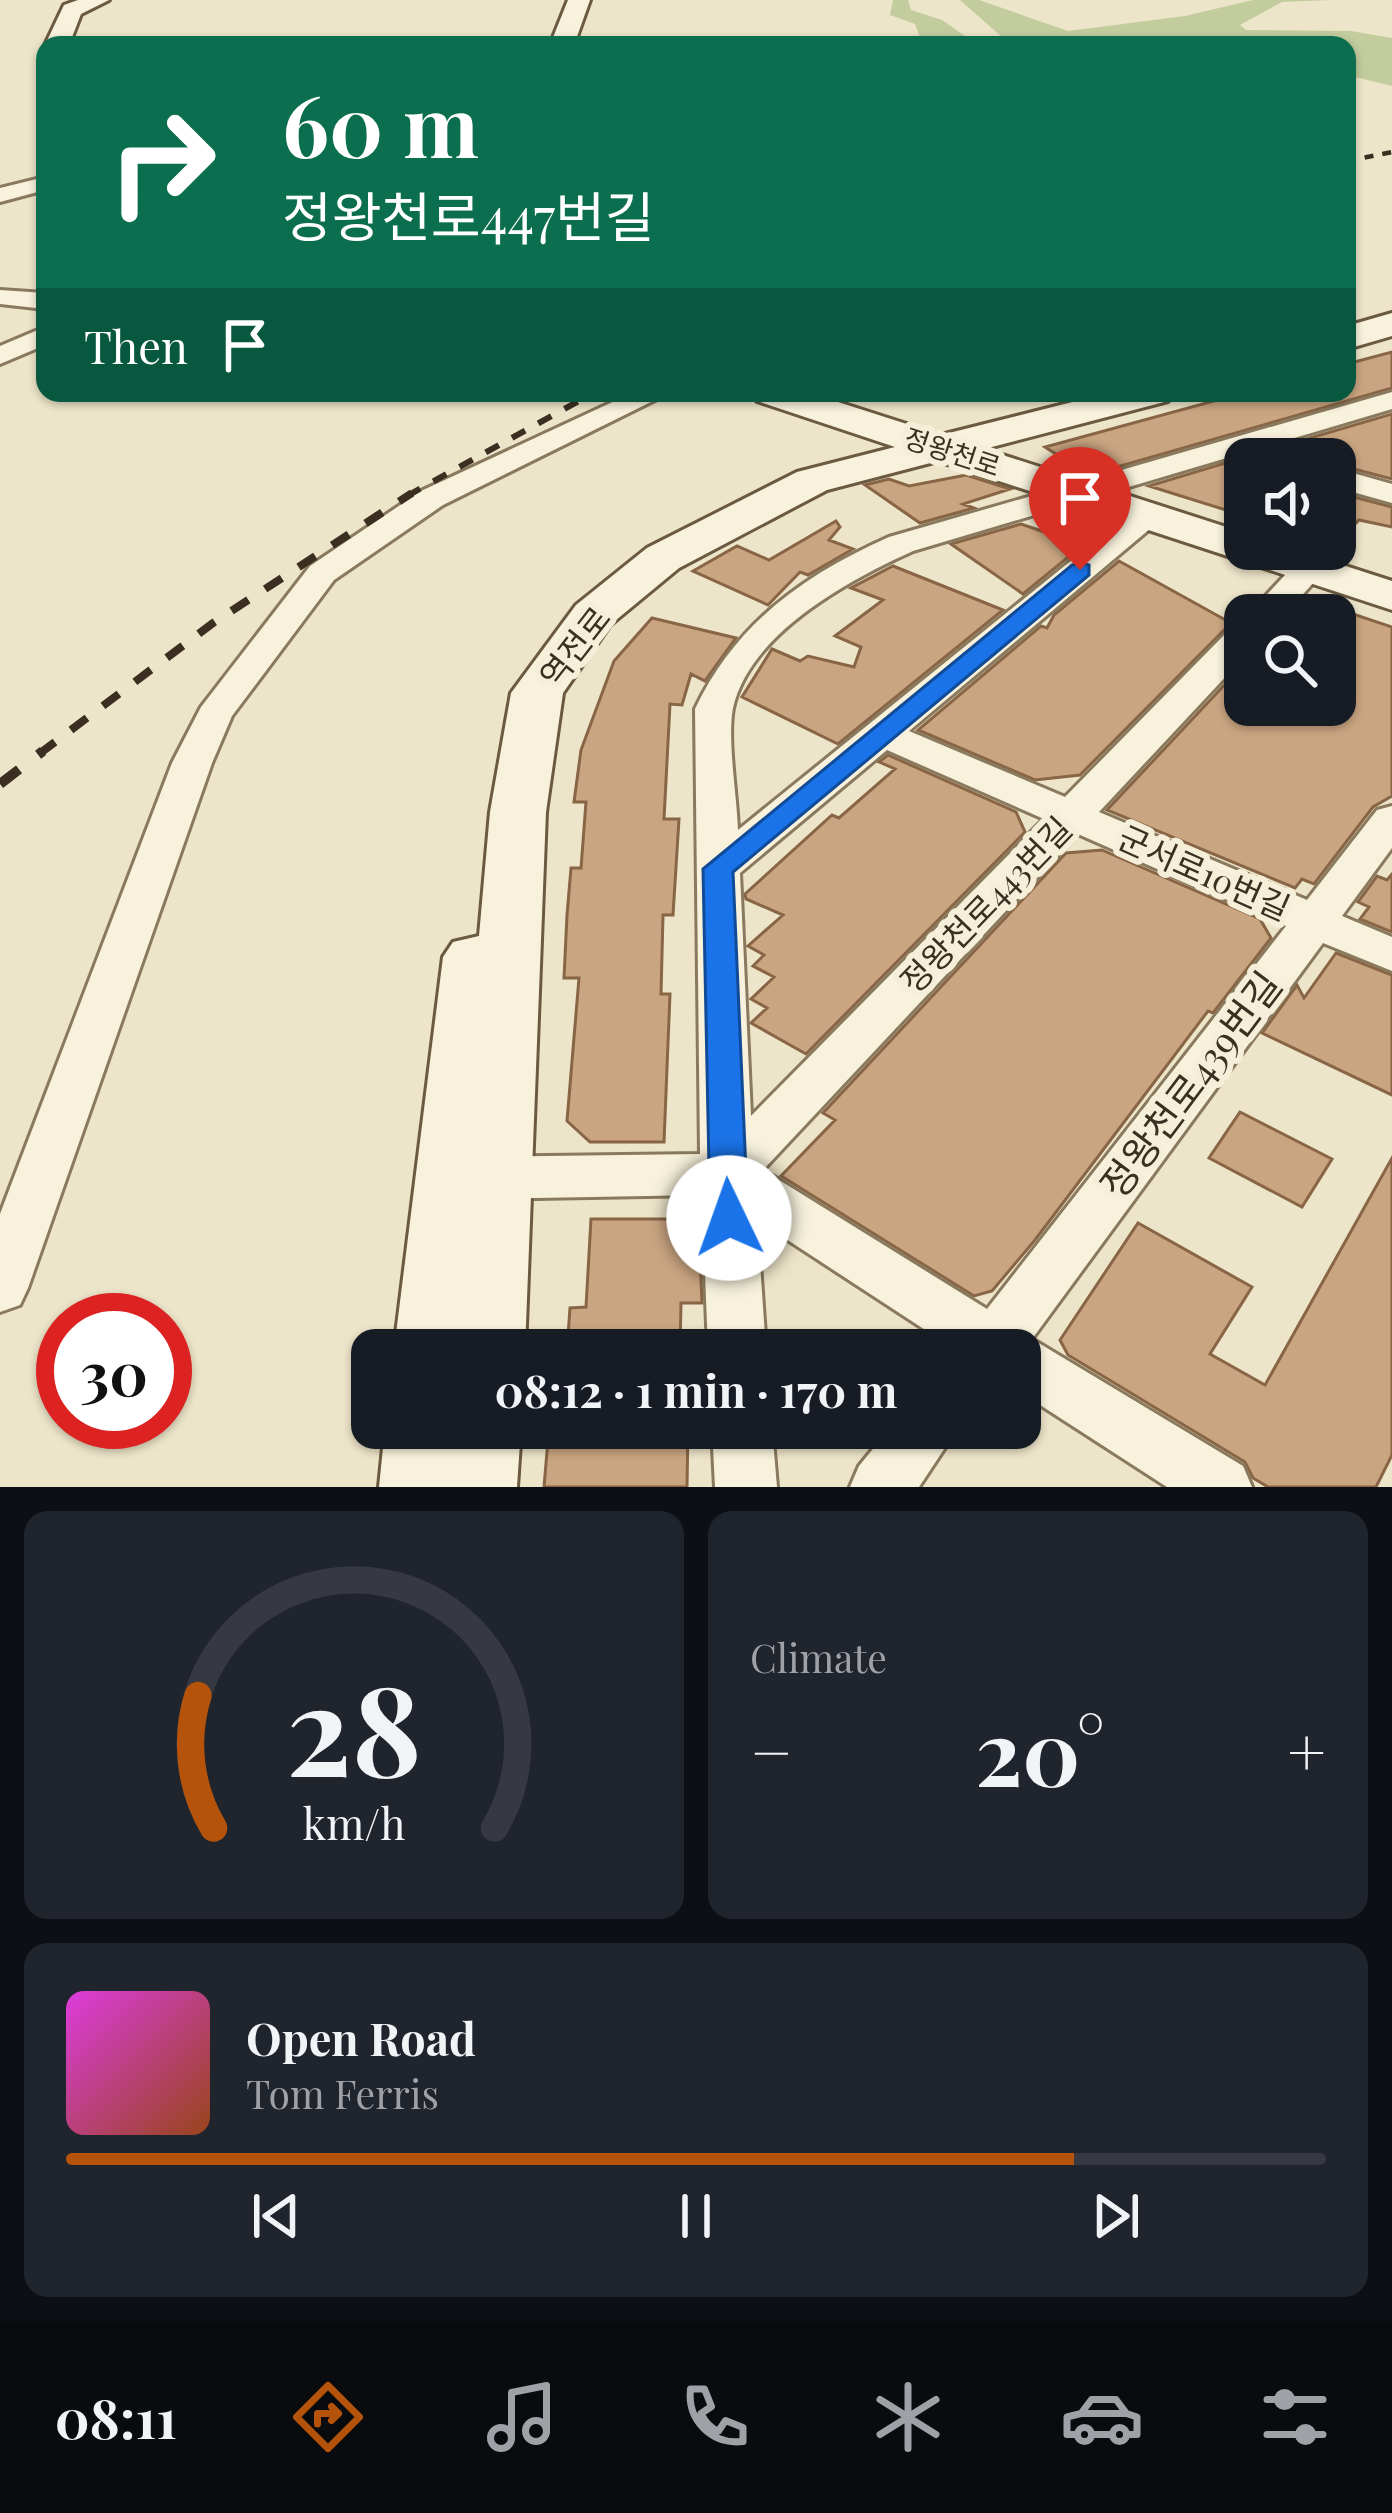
<!DOCTYPE html>
<meta charset="utf-8">
<style>
:root{--surface:#171b24;--page:#20242c;--text:#f1f3f6;--muted:#9ea1a6;--line:#363941;--accent:#b45309}
body{margin:0;font-family:"Playfair Display","Noto Sans KR",serif;background:var(--page);color:var(--text);height:100vh;display:flex;flex-direction:column;font-size:45px;white-space:nowrap}
*{box-sizing:border-box;margin:0}
p{font-size:39px;color:var(--muted)}
.icon{flex:none;width:66px;height:66px;fill:none;stroke:currentColor;stroke-width:2;stroke-linecap:round;stroke-linejoin:round}
.map{position:relative;height:1487px;overflow:hidden}
.drawer{display:flex;flex-direction:column;gap:24px;padding:24px;background:#0d0f14;flex:1}
.drawer>*{flex:none}
.guide{position:absolute;left:36px;top:36px;width:1320px;height:366px;border-radius:24px;box-shadow:0 3px 9px #0004;background:#0b6e4f;color:#fff;overflow:hidden}
.buttons{position:absolute;left:1224px;top:438px;display:grid;gap:24px}
.buttons a{display:grid;place-items:center;width:132px;height:132px;border-radius:24px;background:var(--surface);box-shadow:0 3px 9px #0004;font-size:60px}
.speed{position:absolute;left:36px;top:1293px;display:flex;gap:24px;font-size:60px;font-weight:700;text-align:center}
.speed>*{display:grid;place-content:center;width:156px;height:156px;border-radius:50%;background:var(--surface);box-shadow:0 3px 9px #0004;line-height:1}
.speed .limit{border:18px solid #d22;background:#fff;color:#111}
.pin{position:absolute;display:grid;place-items:center;width:102px;height:102px;color:#fff;margin:-123px -51px;border-radius:50% 50% 50% 0;rotate:-45deg;box-shadow:0 0 12px #0007}
.pin .icon{rotate:45deg}
.me{position:absolute;width:132px;margin:-66px;rotate:357deg;stroke-linejoin:round;filter:drop-shadow(0 0 9px #0008)}
.turn{display:flex;align-items:center;gap:42px;height:252px;padding:0 48px;font-size:54px}
.turn .icon{width:156px;height:156px;stroke-width:2.5}
.turn b{display:block;font-size:84px;line-height:102px}
.then{display:flex;align-items:center;height:114px;padding:0 48px;background:#0003;gap:24px;font-size:45px}
.big{font-size:90px;font-weight:700;line-height:1.1}
.drawer .widget{flex:1;display:flex;flex-direction:column;justify-content:center;gap:18px;min-width:0;padding:0 42px;border-radius:24px;background:var(--page)}
.drawer .dial{align-items:center;gap:0}
.dial svg{height:312px;overflow:visible;fill:none;stroke:var(--line);stroke-width:7;stroke-linecap:round;text-anchor:middle}
.dial text{fill:var(--text);stroke:none}
.song{display:flex;align-items:center;gap:36px}
.cover{width:144px;height:144px;border-radius:18px;background:linear-gradient(135deg,hsl(300 70% 55%),hsl(20 70% 35%))}
.played{height:12px;border-radius:6px;background:linear-gradient(90deg,var(--accent) 80%,var(--line) 80%)}
.keys{display:flex;justify-content:space-around;direction:ltr}
.heat{display:flex;justify-content:space-between;align-items:center;font-size:66px;direction:ltr}
.drawer .tiles{flex:1;display:grid;gap:24px;grid-template-columns:1fr 1fr}
.widget:last-child{grid-column:span 2}
.trip{position:absolute;left:351px;top:1329px;width:690px;height:120px;border-radius:24px;background:var(--surface);box-shadow:0 3px 9px #0004;font-weight:700;line-height:120px;text-align:center}
.tabs{display:flex;height:192px;justify-content:space-around;align-items:center;background:#090b0e;color:var(--muted)}
.tabs .icon{width:84px;height:84px}
.tabs .current{color:var(--accent)}
.tabs b{font-size:54px;color:var(--text)}
.map>svg:first-child{display:block}
</style>
<div class="map">
<svg width="1392" height="1487" viewBox="0 0 1392 1487">
<rect width="100%" height="100%" fill="#ede5c9"/>
<path fill="#c2cc9d" d="M 893,0 L 908,0 L 911,10 L 942,20 L 978,45 L 923,45 L 915,24 L 890,15 Z
M 960,0 L 979,0 L 1068,31 L 1185,16 L 1253,0 L 1331,0 L 1282,2 L 1240,25 L 1246,30 L 1351,31 L 1392,38 L 1392,86 L 1347,75 L 1347,45 L 1011,45 Z"/>
<path fill="#caa581" stroke="#886545" stroke-width="3" d="M 1392,352 L 1392,388 L 1089,475 L 1045,447 L 1243,393 L 1347,393 L 1347,364 Z
M 1392,414 L 1392,479 L 1335,464 L 1335,459 L 1314,459 L 1276,448 Z
M 1245,457 L 1245,516 L 1149,486 Z
M 966,475 L 1010,489 L 963,504 L 974,508 L 920,523 L 865,485 L 889,479 L 909,486 Z
M 1335,492 L 1392,507 L 1392,527 L 1359,520 L 1335,545 Z
M 836,521 L 840,527 L 829,540 L 853,549 L 808,575 L 800,572 L 768,605 L 693,571 L 737,546 L 769,560 Z
M 1021,524 L 1083,545 L 1023,594 L 951,544 Z
M 1119,561 L 1231,623 L 1080,775 L 1035,780 L 918,730 L 1041,626 L 1047,628 L 1054,615 Z
M 893,566 L 1003,610 L 838,744 L 742,697 L 772,649 L 800,661 L 808,656 L 854,667 L 861,647 L 835,636 L 883,600 L 851,588 Z
M 1335,608 L 1392,627 L 1392,796 L 1373,807 L 1314,884 L 1302,879 L 1295,888 L 1107,810 L 1245,663 L 1245,705 L 1335,705 Z
M 652,618 L 736,638 L 705,681 L 691,674 L 682,705 L 670,704 L 664,819 L 679,819 L 673,915 L 663,915 L 661,994 L 670,994 L 664,1142 L 590,1142 L 567,1121 L 579,978 L 564,978 L 567,915 L 571,868 L 581,868 L 586,802 L 574,802 L 581,750 L 614,661 Z
M 888,755 L 1016,812 L 1025,832 L 806,1054 L 751,1023 L 767,1008 L 751,999 L 774,977 L 753,966 L 764,955 L 748,946 L 783,915 L 746,899 L 745,894 L 832,815 L 839,818 L 895,769 L 879,762 Z
M 1102,850 L 1260,919 L 1271,938 L 1213,1013 L 1208,1011 L 1035,1240 L 992,1291 L 974,1296 L 781,1176 L 835,1120 L 823,1113 L 1066,853 Z
M 1392,874 L 1392,932 L 1360,919 L 1369,907 L 1358,902 L 1377,876 L 1387,880 Z
M 1336,953 L 1392,975 L 1392,1095 L 1262,1033 L 1297,985 L 1304,998 Z
M 1240,1112 L 1332,1159 L 1302,1207 L 1209,1158 Z
M 1392,1158 L 1392,1455 L 1376,1487 L 1268,1487 L 1253,1478 L 1245,1462 L 1068,1355 L 1060,1340 L 1138,1223 L 1252,1287 L 1210,1354 L 1265,1385 Z
M 591,1219 L 685,1219 L 699,1230 L 702,1303 L 681,1303 L 680,1350 L 567,1350 L 570,1308 L 586,1307 Z
M 549,1428 L 688,1428 L 687,1487 L 544,1487 Z"/>
<g fill="none" stroke-linecap="round" stroke-linejoin="round">
<defs>
<path id="street" d="M 45,177 L 45,190 L 0,202 L 0,188 Z
M 0,290 L 45,293 L 45,309 L 0,304 Z
M 45,327 L 45,345 L 0,364 L 0,346 Z
M 1392,392 L 1392,409 L 913,551 C 849,580 750,633 733,708 C 727,740 737,796 738,830 L 1135,509 L 1157,509 L 1162,516 L 1157,523 L 909,731 L 1065,797 L 1232,627 L 1245,624 L 1245,656 L 1099,812 L 1307,900 L 1377,810 L 1392,806 L 1392,848 L 1342,916 L 1392,937 L 1392,971 L 1323,943 L 1032,1339 L 1243,1466 L 1252,1487 L 1167,1487 L 1020,1392 L 1020,1350 L 956,1350 L 757,1220 L 766,1350 L 708,1350 L 702,1195 L 479,1199 L 460,1193 L 453,1178 L 460,1163 L 479,1157 L 700,1154 L 695,709 C 736,623 804,575 889,537 ZM 887,750 L 1044,819 L 751,1116 L 740,873 ZM 1078,834 L 1286,926 L 987,1309 L 763,1170 Z
M 632,393 L 669,393 L 443,505 L 334,580 L 232,716 L 212,763 L 28,1288 L 20,1305 L 0,1312 L 0,1214 L 172,763 L 201,707 L 310,566 L 421,491 Z
M 1335,468 L 1392,484 L 1392,503 L 1335,487 Z
M 1309,559 L 1326,569 L 1284,615 L 1248,615 L 1297,562 Z
M 712,1428 L 772,1428 L 777,1487 L 715,1487 Z
M 890,1428 L 958,1428 L 919,1487 L 850,1487 L 859,1466 Z"/>
<path id="secondary" d="M 78,0 L 109,0 L 81,14 L 69,45 L 45,45 L 64,5 Z
M 568,0 L 590,0 L 574,45 L 550,45 Z
M 1392,313 L 1392,336 L 1347,349 L 1347,326 Z
M 752,393 L 810,393 L 941,435 L 1108,393 L 1173,393 L 1168,401 L 984,449 L 1245,533 L 1245,549 L 1293,549 L 1392,581 L 1392,610 L 938,461 L 827,490 L 679,568 L 610,625 L 563,693 L 546,812 L 525,1350 L 394,1350 L 443,957 L 453,942 L 479,936 L 490,812 L 511,693 L 576,605 L 647,548 L 797,472 L 895,447 L 757,401 Z
M 385,1428 L 521,1428 L 517,1487 L 379,1487 Z"/>
</defs>
<use href="#street" stroke="#89795e" stroke-width="6"/>
<use href="#secondary" stroke="#6b5a41" stroke-width="6"/>
<use href="#street" fill="#f8f2dc" fill-rule="evenodd"/>
<use href="#secondary" fill="#f8f2dc" fill-rule="evenodd"/>
<path stroke="#3a2f21" stroke-width="4.5" stroke-dasharray="9 9" stroke-linecap="butt" d="M 1347,161 L 1392,152"/>
<path stroke="#3a2f21" stroke-width="6" stroke-dasharray="15 15" stroke-linecap="butt" d="M 407,496 L 593,393"/>
<path stroke="#3a2f21" stroke-width="8" stroke-dasharray="20 20" stroke-linecap="butt" d="M 39,754 L 213,623 L 412,493"/>
<path stroke="#3a2f21" stroke-width="10" stroke-dasharray="24 24" stroke-linecap="butt" d="M 0,784 L 43,751"/>
</g>
<path fill="#1a73e8" stroke="#114b97" stroke-width="3" d="M 1080,563 L 1089,565 L 1089,575 L 733,872 L 748,1218 L 743,1229 L 729,1233 L 716,1229 L 710,1218 L 703,869 L 1072,565 Z"/>
<g text-anchor="middle" stroke-width="12" stroke-linejoin="round" paint-order="stroke">
<g font-size="27" fill="#3a2f21" stroke="#f5efd9">
<text transform="translate(952 453) rotate(18)" y="9">정왕천로</text>
</g>
<g font-size="33" fill="#3a2f21" stroke="#f5efd9">
<text transform="translate(575 647) rotate(-52)" y="12">역전로</text>
<text transform="translate(1204 873) rotate(24)" y="12">군서로10번길</text>
<text transform="translate(986 905) rotate(-46)" y="12">정왕천로443번길</text>
</g>
<g font-size="39" fill="#3a2f21" stroke="#f5efd9">
<text transform="translate(1191 1085) rotate(-53)" y="14">정왕천로439번길</text>
</g>
</g>
</svg>
<div class="buttons">
<a><svg class="icon" aria-label="sound" viewBox="0 0 24 24"><path d="M4 9h4l5-4v14l-5-4H4zM17 9q2 3 0 6"/></svg></a>
<a><svg class="icon" aria-label="search" viewBox="0 0 24 24"><circle cx="10" cy="10" r="6"/><path d="M15 15l6 6"/></svg></a>
</div>
<div class="speed"><div class="limit">30</div></div>
<div class="pin" style="left:1080px;top:570px;background:#d93025"><svg class="icon" aria-label="arrive" viewBox="0 0 24 24"><path d="M6 21V4h12l-3 4 3 4H6"/></svg></div>
<svg class="me" style="left:729px;top:1218px" viewBox="-20 -20 40 40"><circle r="19" fill="#fff"/><path d="M0-13L10 11 0 6-10 11z" fill="#1a73e8"/></svg>
<div class="trip">08:12 · 1 min · 170 m</div>
<div class="guide">
<div class="turn"><svg class="icon" aria-label="right" viewBox="0 0 24 24"><path d="M7 20v-9h11M14 6l5 5-5 5"/></svg><div><b>60 m</b>정왕천로447번길</div></div>
<div class="then">Then<svg class="icon" aria-label="arrive" viewBox="0 0 24 24"><path d="M6 21V4h12l-3 4 3 4H6"/></svg></div>
</div>
</div>
<section class="drawer">
<div class="tiles">
<div class="widget dial"><svg viewBox="0 0 100 80">
<path d="M14 69A42 42 0 1 1 86 69"/>
<path d="M14 69A42 42 0 0 1 10 35" stroke="#b45309"/>
<text x="50" y="56" font-size="32" font-weight="700">28</text>
<text x="50" y="72" font-size="11">km/h</text>
</svg></div>
<div class="widget"><p>Climate</p>
<div class="heat"><a>−</a><b class="big">20°</b><a>+</a></div>
</div>
<div class="widget">
<div class="song"><i class="cover"></i><div><b>Open Road</b><p>Tom Ferris</p></div></div>
<div class="played"></div>
<div class="keys"><svg class="icon" aria-label="previous" viewBox="0 0 24 24"><path d="M18 5L8 12l10 7zM5 5v14"/></svg><svg class="icon" aria-label="pause" viewBox="0 0 24 24"><path d="M8 5v14M16 5v14"/></svg><svg class="icon" aria-label="next" viewBox="0 0 24 24"><path d="M6 5l10 7-10 7zM19 5v14"/></svg></div>
</div>
</div>
</section>
<nav class="tabs">
<b>08:11</b>
<svg class="icon current" aria-label="directions" viewBox="0 0 24 24"><path d="M12 3l9 9-9 9-9-9zM9 14v-3h6M13 9l2 2-2 2"/></svg>
<svg class="icon" aria-label="music" viewBox="0 0 24 24"><path d="M9 18V5l10-2v13"/><circle cx="6" cy="18" r="3"/><circle cx="16" cy="16" r="3"/></svg>
<svg class="icon" aria-label="phone" viewBox="0 0 24 24"><path d="M5 4h4l2 5-3 2q2 4 5 5l2-3 5 2v4C11 20 4 13 5 4z"/></svg>
<svg class="icon" aria-label="climate" viewBox="0 0 24 24"><path d="M12 3v18M4 7l16 10M4 17L20 7"/></svg>
<svg class="icon" aria-label="car" viewBox="0 0 24 24"><path d="M5 17H2v-5l4-1 3-4h7l3 4 3 1v5h-3M9 17h6M6 11h13"/><circle cx="7" cy="17" r="2"/><circle cx="17" cy="17" r="2"/></svg>
<svg class="icon" aria-label="filters" viewBox="0 0 24 24"><path d="M4 7h16M4 17h16"/><circle cx="9" cy="7" r="2"/><circle cx="15" cy="17" r="2"/></svg>
</nav>
